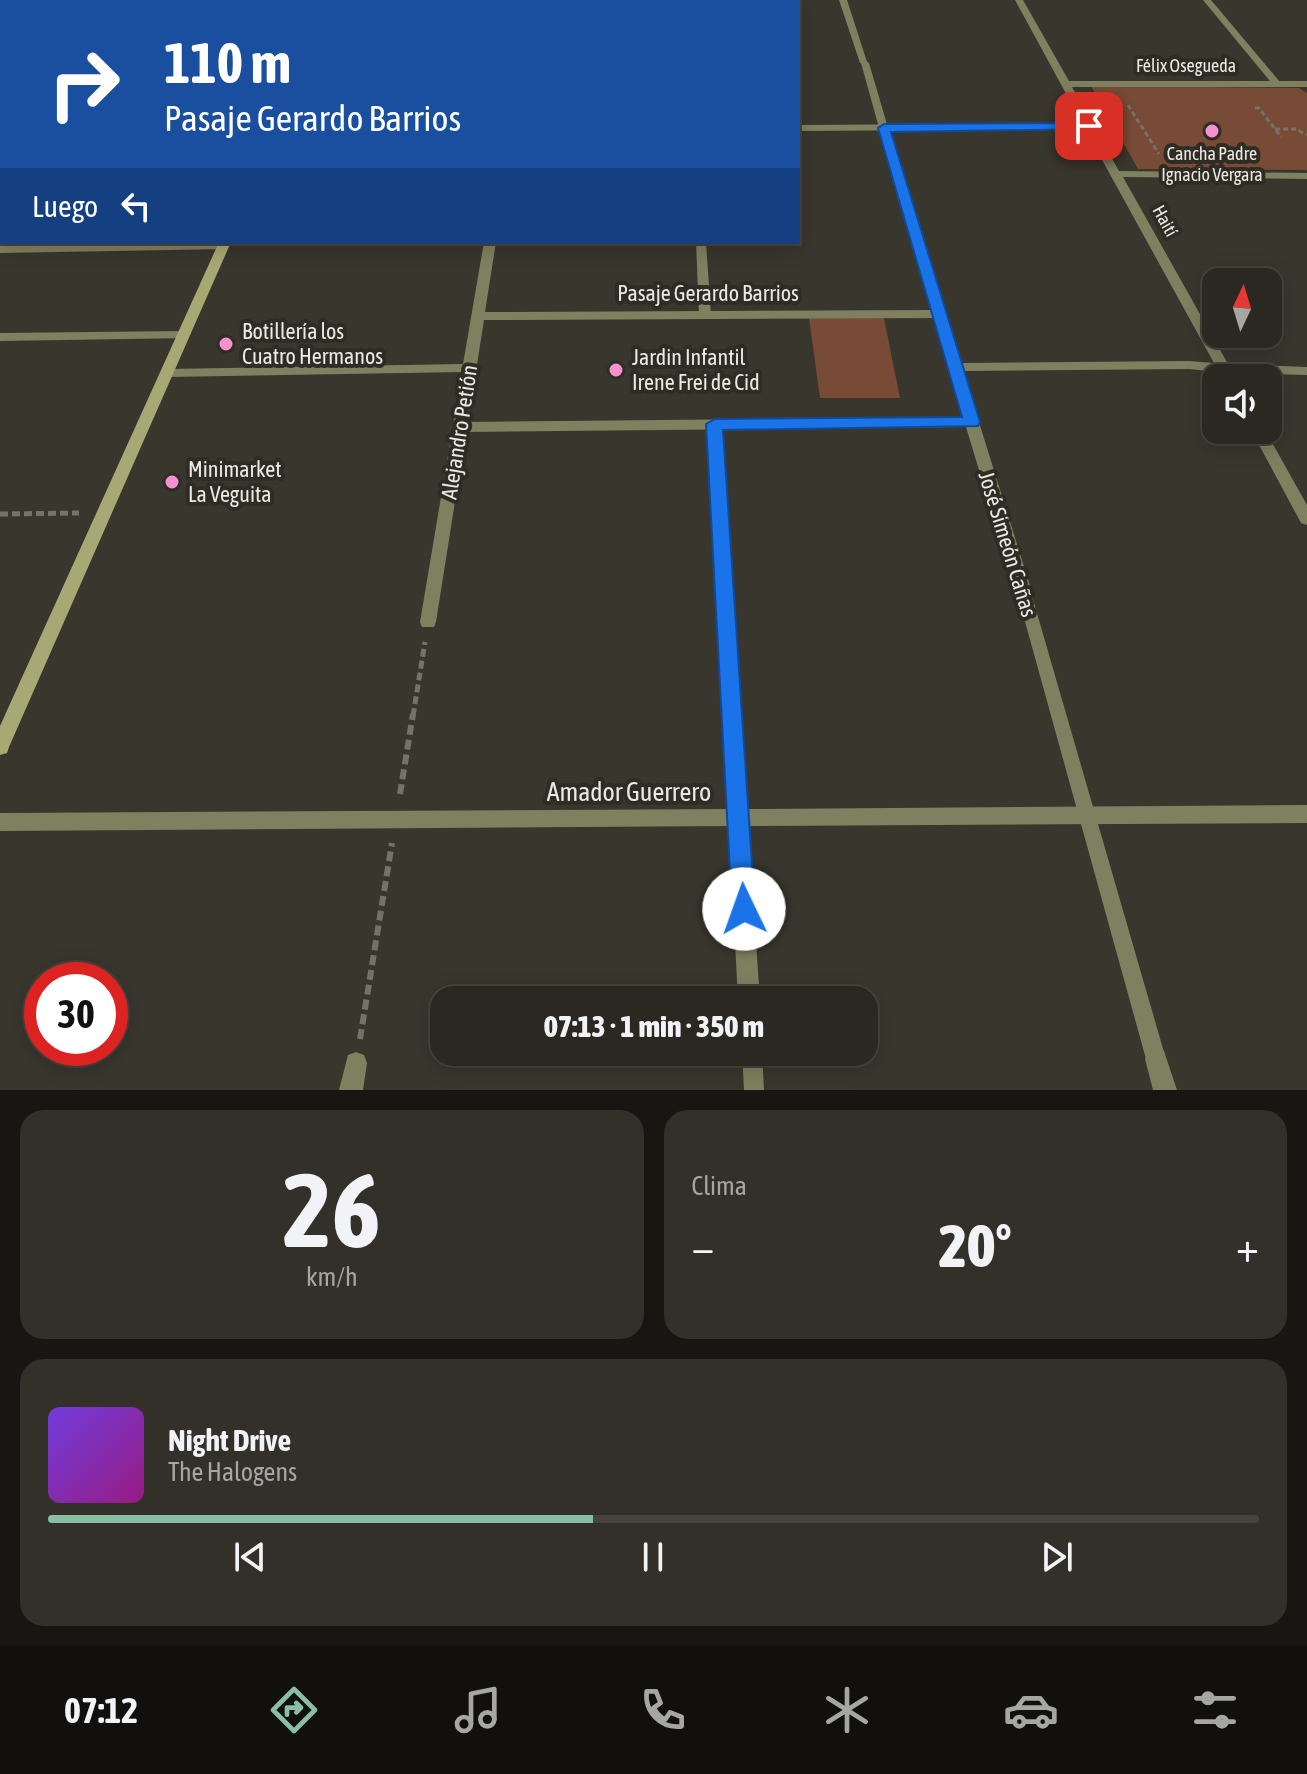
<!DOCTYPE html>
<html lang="es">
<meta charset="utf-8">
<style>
:root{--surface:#2b2822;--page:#33302a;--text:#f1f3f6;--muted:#a6a6a5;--line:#474440;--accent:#8abfa5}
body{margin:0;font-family:"Asap Condensed",sans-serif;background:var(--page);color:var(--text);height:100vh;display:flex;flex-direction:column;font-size:30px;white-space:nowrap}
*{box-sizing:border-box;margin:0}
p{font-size:26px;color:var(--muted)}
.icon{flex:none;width:44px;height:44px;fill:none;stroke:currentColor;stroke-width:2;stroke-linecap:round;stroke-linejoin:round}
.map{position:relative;height:1090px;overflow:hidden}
.sheet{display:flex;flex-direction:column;gap:20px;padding:20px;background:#181613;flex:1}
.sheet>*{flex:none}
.banner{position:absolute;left:0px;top:0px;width:800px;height:244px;box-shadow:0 4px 20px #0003,0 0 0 2px var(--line);background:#1a4fa0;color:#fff;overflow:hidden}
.needle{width:52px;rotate:4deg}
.fabs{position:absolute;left:1202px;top:268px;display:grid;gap:16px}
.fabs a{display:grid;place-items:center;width:80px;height:80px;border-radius:16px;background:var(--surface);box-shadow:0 4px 20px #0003,0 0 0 2px var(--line);font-size:40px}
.speed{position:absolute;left:24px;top:962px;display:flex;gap:16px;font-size:40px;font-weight:700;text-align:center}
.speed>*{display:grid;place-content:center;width:104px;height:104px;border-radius:50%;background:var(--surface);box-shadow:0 4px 20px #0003,0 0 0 2px var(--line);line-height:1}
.speed .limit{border:12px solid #d22;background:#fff;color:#111}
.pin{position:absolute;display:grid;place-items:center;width:68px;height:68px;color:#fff;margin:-34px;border-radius:16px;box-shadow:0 4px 12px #0006}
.me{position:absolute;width:88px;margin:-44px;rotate:357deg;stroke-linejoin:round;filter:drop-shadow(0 0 6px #0008)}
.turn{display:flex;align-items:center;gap:28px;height:168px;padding:0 32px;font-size:36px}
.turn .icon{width:104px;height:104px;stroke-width:2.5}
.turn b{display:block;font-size:56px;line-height:68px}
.then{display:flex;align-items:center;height:76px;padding:0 32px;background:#0003;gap:16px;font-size:30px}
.big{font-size:60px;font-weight:800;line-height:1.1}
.sheet .tile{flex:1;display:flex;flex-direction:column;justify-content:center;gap:12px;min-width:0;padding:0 28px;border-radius:24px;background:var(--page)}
.sheet .dial{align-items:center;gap:0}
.dial b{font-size:104px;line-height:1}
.song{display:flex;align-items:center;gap:24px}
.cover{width:96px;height:96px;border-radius:12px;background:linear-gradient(135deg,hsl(260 70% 55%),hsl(310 70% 35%))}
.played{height:8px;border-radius:4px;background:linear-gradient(90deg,var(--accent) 45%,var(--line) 45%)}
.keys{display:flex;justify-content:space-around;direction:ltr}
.heat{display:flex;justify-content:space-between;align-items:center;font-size:44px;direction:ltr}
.sheet .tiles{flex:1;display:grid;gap:20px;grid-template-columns:1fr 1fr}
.tile:last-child{grid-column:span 2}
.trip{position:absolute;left:430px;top:986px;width:448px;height:80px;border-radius:24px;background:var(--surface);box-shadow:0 4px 20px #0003,0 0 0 2px var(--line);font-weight:800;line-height:80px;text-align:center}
.dock{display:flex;height:128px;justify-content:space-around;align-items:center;background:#11100e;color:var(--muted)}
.dock .icon{width:56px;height:56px}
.dock .active{color:var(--accent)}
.dock b{font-size:36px;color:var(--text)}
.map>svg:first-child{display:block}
</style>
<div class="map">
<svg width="1307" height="1090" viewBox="0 0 1307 1090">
<rect width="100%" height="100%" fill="#39362e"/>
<path fill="#774b35" d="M 1091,86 L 1299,88 L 1307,93 L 1307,170 L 1138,169 Z
M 809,318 L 884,318 L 900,398 L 820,398 Z"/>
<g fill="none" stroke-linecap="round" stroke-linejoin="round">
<path stroke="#75726b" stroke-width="3" stroke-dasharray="5 3" stroke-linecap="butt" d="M 1128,105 L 1159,154
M 1255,108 L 1259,108 L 1281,137
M 1275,129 L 1296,129 L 1307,135"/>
<path stroke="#75726b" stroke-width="5" stroke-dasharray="8 4" stroke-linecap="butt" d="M 0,514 L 79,513
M 413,716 L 425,642"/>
<path stroke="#75726b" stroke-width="6" stroke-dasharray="10 5" stroke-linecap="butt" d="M 400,794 L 413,714
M 360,1039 L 392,843"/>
<path fill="#7e805f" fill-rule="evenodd" d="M 683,0 L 691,0 L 691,2 L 683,2 Z
M 1203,0 L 1211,0 L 1280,82 L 1280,86 L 1274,86 Z
M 865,60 L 869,63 L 908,196 L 907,198 L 898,196 L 861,63 Z
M 696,242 L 706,242 L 711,315 L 705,318 L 699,315 Z
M 715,420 L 721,424 L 736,650 L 733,654 L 723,654 L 720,650 L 709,424 Z
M 1023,584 L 1028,585 L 1030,589 L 1166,1059 L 1163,1066 L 1156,1069 L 1149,1066 L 1146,1059 L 1016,589 L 1018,585 Z
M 742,1052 L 762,1052 L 764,1090 L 744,1090 Z"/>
<path fill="#7e805f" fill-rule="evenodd" d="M 525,0 L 533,0 L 533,2 L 525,2 Z
M 839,0 L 847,0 L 868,65 L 860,63 Z
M 1015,0 L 1023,0 L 1069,81 L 1307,81 L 1307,87 L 1072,87 L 1119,171 L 1307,173 L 1307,179 L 1123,177 L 1228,364 L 1307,367 L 1307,375 L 1233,373 L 1236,378 L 1222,378 L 1219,372 L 1189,369 L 963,371 L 1031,589 L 1029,593 L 1017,593 L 1015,589 L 966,427 L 466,432 L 436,622 L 434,627 L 422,627 L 420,622 L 462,372 L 167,377 L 160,373 L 167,369 L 463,364 L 484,242 L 496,242 L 485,312 L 931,310 L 897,196 L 903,193 L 909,196 L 961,363 L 1189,361 L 1214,363 L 1085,129 L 798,131 L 798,125 L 1082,123 ZM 934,318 L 963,417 L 468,422 L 484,320 Z
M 0,67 L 2,67 L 2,73 L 0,73 Z
M 224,242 L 228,243 L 228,249 L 0,253 L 0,245 Z
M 184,331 L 189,332 L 189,338 L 0,341 L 0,333 Z
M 1251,430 L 1265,430 L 1307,505 L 1307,525 L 1301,523 Z
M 728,643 L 734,645 L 737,650 L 747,809 L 1307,805 L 1307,823 L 748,826 L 760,1000 L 738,1000 L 729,826 L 0,831 L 0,813 L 728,809 L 719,650 L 722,645 Z
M 1156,1048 L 1164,1051 L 1177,1090 L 1153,1090 L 1145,1059 L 1148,1051 Z
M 356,1052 L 364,1055 L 367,1063 L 363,1090 L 339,1090 L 348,1055 Z"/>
<path fill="#a7a974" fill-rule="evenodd" d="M 219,242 L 231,242 L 9,747 L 7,753 L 0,755 L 0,726 Z"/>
</g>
<path fill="#1a73e8" stroke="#114b97" stroke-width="2" d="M 1089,123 L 1095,126 L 1093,129 L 891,132 L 980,422 L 978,426 L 723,430 L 755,909 L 752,917 L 744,920 L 735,917 L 732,909 L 706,424 L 715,419 L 962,417 L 878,128 L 884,124 Z"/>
<g fill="#f790ce" stroke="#2f2c25" stroke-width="3">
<circle cx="1212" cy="131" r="8"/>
<circle cx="226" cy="344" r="8"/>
<circle cx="616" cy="370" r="8"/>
<circle cx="172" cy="482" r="8"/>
</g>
<g text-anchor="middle" stroke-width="8" stroke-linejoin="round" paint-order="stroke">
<g font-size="18" fill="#ebe9e4" stroke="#2f2c25">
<text x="1186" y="72">Félix Osegueda</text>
<text transform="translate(1165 221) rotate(61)" y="6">Haití</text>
</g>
<g font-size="18" fill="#ebe9e4" stroke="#2f2c25">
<text x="1212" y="160">Cancha Padre<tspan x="1212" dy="21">Ignacio Vergara</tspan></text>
</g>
<g font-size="22" fill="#ebe9e4" stroke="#2f2c25">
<text x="708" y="301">Pasaje Gerardo Barrios</text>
<text transform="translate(459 432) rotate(-81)" y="8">Alejandro Petión</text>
<text transform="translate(1008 544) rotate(73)" y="8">José Simeón Cañas</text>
</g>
<g font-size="22" fill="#ebe9e4" stroke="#2f2c25" text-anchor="start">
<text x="242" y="339">Botillería los<tspan x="242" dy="25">Cuatro Hermanos</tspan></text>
<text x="632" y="365">Jardin Infantil<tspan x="632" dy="25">Irene Frei de Cid</tspan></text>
<text x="188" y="477">Minimarket<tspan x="188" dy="25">La Veguita</tspan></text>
</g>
<g font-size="26" fill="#ebe9e4" stroke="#2f2c25">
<text x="629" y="801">Amador Guerrero</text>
</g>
</g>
</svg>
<div class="fabs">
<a><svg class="needle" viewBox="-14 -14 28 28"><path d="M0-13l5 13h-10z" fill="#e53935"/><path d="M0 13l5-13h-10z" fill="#a6a6a5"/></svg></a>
<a><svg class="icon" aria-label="sound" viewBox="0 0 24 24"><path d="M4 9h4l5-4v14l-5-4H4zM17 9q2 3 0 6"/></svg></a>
</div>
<div class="speed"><div class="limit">30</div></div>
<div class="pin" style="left:1089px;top:126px;background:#d93025"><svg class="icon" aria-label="arrive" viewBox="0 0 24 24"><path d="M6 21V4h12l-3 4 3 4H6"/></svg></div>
<svg class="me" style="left:744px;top:909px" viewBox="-20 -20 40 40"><circle r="19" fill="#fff"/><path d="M0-13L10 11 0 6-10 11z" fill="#1a73e8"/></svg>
<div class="trip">07:13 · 1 min · 350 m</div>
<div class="banner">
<div class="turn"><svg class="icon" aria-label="right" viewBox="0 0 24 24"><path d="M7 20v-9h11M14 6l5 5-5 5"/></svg><div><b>110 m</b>Pasaje Gerardo Barrios</div></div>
<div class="then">Luego<svg class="icon" aria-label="left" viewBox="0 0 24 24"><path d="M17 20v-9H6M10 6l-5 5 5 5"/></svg></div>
</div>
</div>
<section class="sheet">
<div class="tiles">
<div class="tile dial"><b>26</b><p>km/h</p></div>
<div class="tile"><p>Clima</p>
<div class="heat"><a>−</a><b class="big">20°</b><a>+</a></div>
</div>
<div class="tile">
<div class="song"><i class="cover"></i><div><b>Night Drive</b><p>The Halogens</p></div></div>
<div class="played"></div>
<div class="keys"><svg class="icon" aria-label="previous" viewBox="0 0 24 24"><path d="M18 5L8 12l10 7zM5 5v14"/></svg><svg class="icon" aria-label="pause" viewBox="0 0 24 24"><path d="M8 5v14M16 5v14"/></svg><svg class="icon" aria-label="next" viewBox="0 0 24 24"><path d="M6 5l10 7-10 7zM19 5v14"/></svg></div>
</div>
</div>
</section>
<nav class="dock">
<b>07:12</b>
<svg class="icon active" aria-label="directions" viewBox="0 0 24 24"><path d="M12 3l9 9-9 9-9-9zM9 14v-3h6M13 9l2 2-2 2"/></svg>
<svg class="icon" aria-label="music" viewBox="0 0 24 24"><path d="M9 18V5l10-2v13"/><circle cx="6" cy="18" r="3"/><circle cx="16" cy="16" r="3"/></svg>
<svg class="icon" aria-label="phone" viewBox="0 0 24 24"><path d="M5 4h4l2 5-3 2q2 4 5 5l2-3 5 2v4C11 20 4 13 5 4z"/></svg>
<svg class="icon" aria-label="climate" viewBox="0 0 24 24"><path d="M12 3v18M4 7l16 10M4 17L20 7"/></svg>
<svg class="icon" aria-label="car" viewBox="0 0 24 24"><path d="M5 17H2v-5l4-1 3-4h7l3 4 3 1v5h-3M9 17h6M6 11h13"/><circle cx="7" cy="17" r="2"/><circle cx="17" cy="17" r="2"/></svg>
<svg class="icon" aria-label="filters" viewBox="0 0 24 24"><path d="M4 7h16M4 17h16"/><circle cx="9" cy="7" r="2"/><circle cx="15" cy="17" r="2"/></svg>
</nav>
